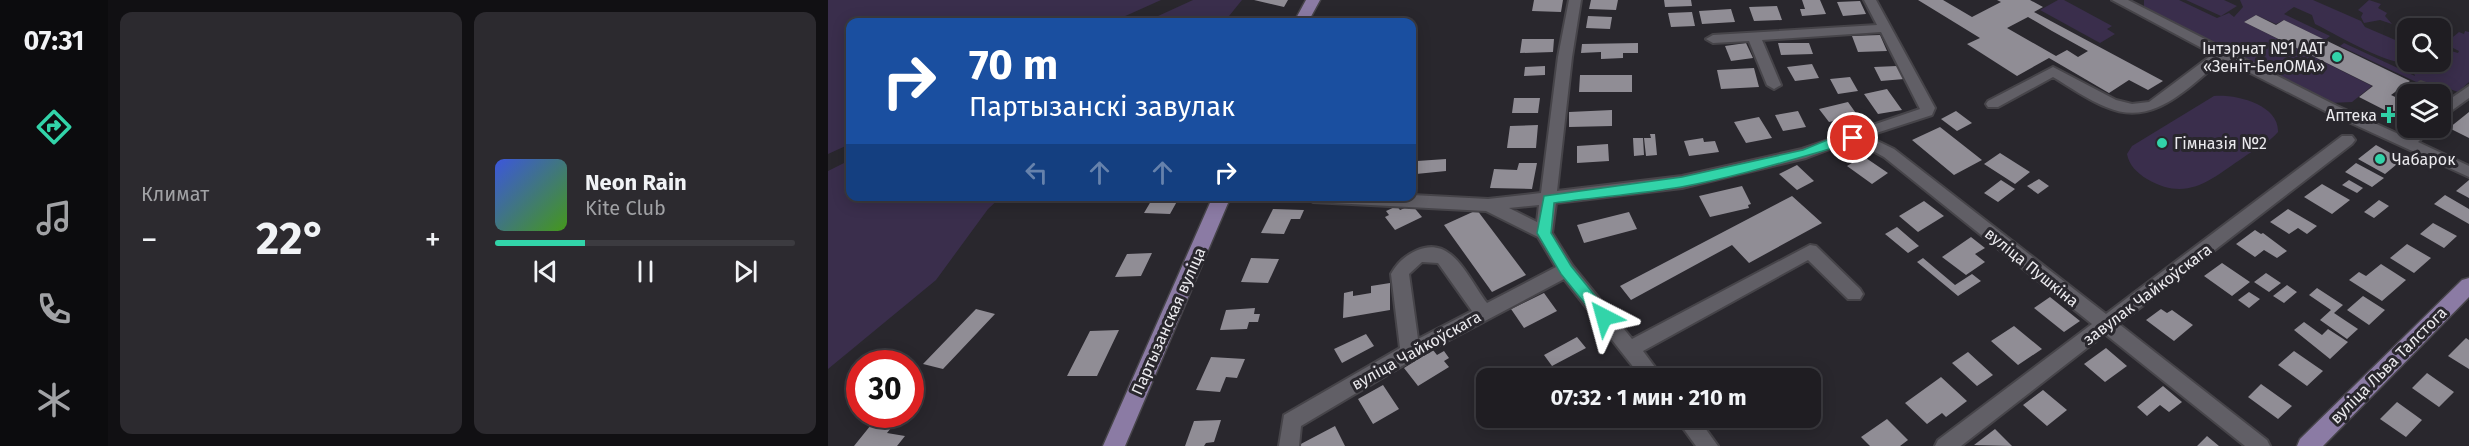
<!DOCTYPE html>
<html lang="ru">
<meta charset="utf-8">
<style>
:root{--surface:#1f1d22;--page:#2c2a2f;--text:#f1f3f6;--muted:#a1a2a5;--line:#3c3b40;--accent:#32d4a9}
body{margin:0;font-family:"Fira Sans",sans-serif;background:var(--page);color:var(--text);height:100vh;display:flex;flex-direction:column;font-size:22px;white-space:nowrap}
*{box-sizing:border-box;margin:0}
p{font-size:20px;color:var(--muted)}
.icon{flex:none;width:33px;height:33px;fill:none;stroke:currentColor;stroke-width:2;stroke-linecap:round;stroke-linejoin:round}
.map{position:relative;flex:1;overflow:hidden}
.side{display:flex;flex-direction:column;gap:12px;padding:12px;background:#111013;width:720px}
.side>*{flex:none}
.top-card{position:absolute;left:18px;top:18px;width:570px;height:183px;border-radius:12px;box-shadow:0 3px 15px #0003,0 0 0 2px var(--line);background:#1a4fa0;color:#fff;overflow:hidden}
.buttons{position:absolute;left:1569px;top:18px;display:grid;gap:12px}
.buttons a{display:grid;place-items:center;width:54px;height:54px;border-radius:12px;background:var(--surface);box-shadow:0 3px 15px #0003,0 0 0 2px var(--line);font-size:30px}
.speed{position:absolute;left:18px;top:350px;display:flex;gap:12px;font-size:30px;font-weight:700;text-align:center}
.speed>*{display:grid;place-content:center;width:78px;height:78px;border-radius:50%;background:var(--surface);box-shadow:0 3px 15px #0003,0 0 0 2px var(--line);line-height:1}
.speed .limit{border:9px solid #d22;background:#fff;color:#111}
.pin{position:absolute;display:grid;place-items:center;width:51px;height:51px;color:#fff;margin:-26px;border:3px solid #fff;border-radius:50%;box-shadow:0 2px 6px #0007}
.me{position:absolute;width:66px;margin:-33px;rotate:321deg;stroke-linejoin:round;filter:drop-shadow(0 0 4px #0008)}
.turn{display:flex;align-items:center;gap:21px;height:126px;padding:0 24px;font-size:27px}
.turn .icon{width:78px;height:78px;stroke-width:2.5}
.turn b{display:block;font-size:42px;line-height:51px}
.lanes{display:flex;align-items:center;height:57px;padding:0 24px;background:#0003;justify-content:center;gap:30px;direction:ltr}
.lanes .off{opacity:.35}
.big{font-size:45px;font-weight:700;line-height:1.1}
.side .tile{flex:1;display:flex;flex-direction:column;justify-content:center;gap:9px;min-width:0;padding:0 21px;border-radius:12px;background:var(--page)}
.song{display:flex;align-items:center;gap:18px}
.cover{width:72px;height:72px;border-radius:9px;background:linear-gradient(135deg,hsl(230 70% 55%),hsl(100 70% 35%))}
.played{height:6px;border-radius:3px;background:linear-gradient(90deg,var(--accent) 30%,var(--line) 30%)}
.keys{display:flex;justify-content:space-around;direction:ltr}
.heat{display:flex;justify-content:space-between;align-items:center;font-size:33px;direction:ltr}
.side .tiles{flex:1;display:grid;gap:12px;grid-template-columns:repeat(2,1fr)}
.trip{position:absolute;left:648px;top:368px;width:345px;height:60px;border-radius:12px;background:var(--surface);box-shadow:0 3px 15px #0003,0 0 0 2px var(--line);font-weight:700;line-height:60px;text-align:center}
main{display:flex;flex:1;min-height:0}
.menu{display:flex;flex-direction:column;width:108px;justify-content:space-around;align-items:center;background:#0c0c0e;color:var(--muted)}
.menu .icon{width:42px;height:42px}
.menu .current{color:var(--accent)}
.menu b{font-size:27px;color:var(--text)}
.map>svg:first-child{display:block}
</style>
<main>
<nav class="menu">
<b>07:31</b>
<svg class="icon current" aria-label="directions" viewBox="0 0 24 24"><path d="M12 3l9 9-9 9-9-9zM9 14v-3h6M13 9l2 2-2 2"/></svg>
<svg class="icon" aria-label="music" viewBox="0 0 24 24"><path d="M9 18V5l10-2v13"/><circle cx="6" cy="18" r="3"/><circle cx="16" cy="16" r="3"/></svg>
<svg class="icon" aria-label="phone" viewBox="0 0 24 24"><path d="M5 4h4l2 5-3 2q2 4 5 5l2-3 5 2v4C11 20 4 13 5 4z"/></svg>
<svg class="icon" aria-label="climate" viewBox="0 0 24 24"><path d="M12 3v18M4 7l16 10M4 17L20 7"/></svg>
</nav>
<section class="side">
<div class="tiles">
<div class="tile"><p>Климат</p>
<div class="heat"><a>−</a><b class="big">22°</b><a>+</a></div>
</div>
<div class="tile">
<div class="song"><i class="cover"></i><div><b>Neon Rain</b><p>Kite Club</p></div></div>
<div class="played"></div>
<div class="keys"><svg class="icon" aria-label="previous" viewBox="0 0 24 24"><path d="M18 5L8 12l10 7zM5 5v14"/></svg><svg class="icon" aria-label="pause" viewBox="0 0 24 24"><path d="M8 5v14M16 5v14"/></svg><svg class="icon" aria-label="next" viewBox="0 0 24 24"><path d="M6 5l10 7-10 7zM19 5v14"/></svg></div>
</div>
</div>
</section>
<div class="map">
<svg width="1641" height="446" viewBox="0 0 1641 446">
<rect width="100%" height="100%" fill="#29272d"/>
<path fill="#3a2e4c" d="M 0,0 L 333,0 L 284,22 L 22,22 L 22,144 L 0,154 Z
M 365,0 L 414,0 L 397,21 L 405,22 L 317,22 Z
M 1230,0 L 1236,0 L 1284,26 L 1279,29 L 1287,34 L 1272,43 L 1212,10 Z
M 1316,0 L 1351,0 L 1389,18 L 1401,13 L 1406,17 L 1415,7 L 1412,0 L 1485,0 L 1533,21 L 1537,27 L 1579,45 L 1580,62 L 1612,62 L 1613,53 L 1623,51 L 1630,53 L 1631,51 L 1617,44 L 1618,37 L 1625,37 L 1631,32 L 1636,34 L 1637,31 L 1641,32 L 1641,82 L 1630,92 L 1616,87 L 1603,89 L 1512,46 L 1516,43 L 1587,76 L 1585,71 L 1591,66 L 1583,62 C 1565,69 1506,33 1487,24 L 1484,15 L 1466,7 L 1456,14 L 1502,36 L 1497,40 L 1456,20 L 1448,24 L 1428,15 L 1416,22 L 1544,86 L 1524,102 L 1502,103 L 1322,12 L 1316,6 Z
M 1358,0 L 1396,0 L 1409,6 L 1393,16 Z
M 1541,0 L 1553,4 L 1550,8 L 1559,13 L 1557,16 L 1564,24 L 1552,20 L 1536,23 L 1533,17 L 1535,13 L 1530,10 Z
M 1386,96 C 1407,94 1451,104 1450,132 C 1442,142 1427,149 1416,157 C 1383,179 1360,203 1319,179 C 1309,173 1301,165 1299,154 L 1304,146 Z
M 22,160 L 22,196 L 173,197 L 160,209 L 108,280 L 0,369 L 0,171 Z"/>
<path fill="#908d95" fill-rule="evenodd" d="M 426,0 L 460,0 L 456,7 Z
M 706,0 L 735,0 L 733,12 L 704,11 Z
M 763,0 L 790,0 L 788,10 L 761,9 Z
M 836,0 L 863,0 L 864,6 L 837,7 Z
M 974,0 L 992,0 L 998,14 L 974,16 L 972,9 L 977,9 Z
M 1090,0 L 1115,0 L 1144,17 L 1173,2 L 1169,0 L 1202,0 L 1215,7 L 1206,12 L 1335,81 L 1320,90 L 1301,80 L 1281,93 L 1221,58 L 1189,76 L 1139,44 L 1152,38 ZM 1200,17 L 1224,31 L 1260,51 L 1250,57 L 1239,50 L 1228,56 L 1179,28 Z
M 1032,1 L 1038,14 L 1015,16 L 1009,2 Z
M 949,6 L 954,20 L 926,21 L 921,7 Z
M 903,9 L 907,22 L 874,24 L 871,11 Z
M 864,12 L 867,26 L 843,27 L 840,13 Z
M 1428,15 L 1448,25 L 1456,20 L 1582,81 L 1563,95 L 1580,103 L 1580,122 L 1531,97 L 1545,86 L 1416,22 Z
M 760,16 L 784,17 L 782,29 L 758,28 Z
M 1052,35 L 1059,51 L 1030,52 L 1024,36 Z
M 694,39 L 726,39 L 725,52 L 692,53 Z
M 810,43 L 810,53 L 795,53 L 795,58 L 773,59 L 773,52 L 753,53 L 754,44 Z
M 918,43 L 925,58 L 903,61 L 897,46 Z
M 950,43 L 981,43 L 985,54 L 953,55 Z
M 984,64 L 991,78 L 967,81 L 959,67 Z
M 717,66 L 717,75 L 696,76 L 697,67 Z
M 1069,66 L 1076,79 L 1053,81 L 1046,67 Z
M 926,68 L 931,87 L 893,89 L 889,70 Z
M 752,75 L 804,75 L 804,92 L 751,92 Z
M 1022,77 L 1030,91 L 1010,94 L 1002,79 Z
M 1059,89 L 1074,110 L 1050,114 L 1036,94 Z
M 686,98 L 712,98 L 710,113 L 684,113 Z
M 1020,102 L 1030,116 L 1001,122 L 991,109 Z
M 784,110 L 784,126 L 741,127 L 741,112 Z
M 970,111 L 978,127 L 955,131 L 947,115 Z
M 1128,111 L 1144,123 L 1129,131 L 1113,119 Z
M 1641,112 L 1641,138 L 1621,128 Z
M 931,117 L 944,138 L 918,143 L 906,122 Z
M 710,125 L 708,148 L 679,148 L 682,126 Z
M 1112,127 L 1154,160 L 1126,175 L 1084,140 Z
M 822,134 L 827,134 L 829,155 L 818,156 L 816,138 L 823,138 Z
M 805,138 L 815,138 L 816,155 L 806,156 Z
M 875,138 L 876,142 L 887,141 L 891,152 L 861,156 L 856,141 Z
M 780,144 L 781,161 L 749,163 L 749,146 Z
M 1548,145 L 1564,154 L 1574,160 L 1557,174 L 1530,159 Z
M 1172,153 L 1202,172 L 1187,184 L 1156,164 Z
M 1035,156 L 1060,173 L 1044,184 L 1019,166 Z
M 618,159 L 618,171 L 588,174 L 589,161 Z
M 691,163 L 709,163 L 704,189 L 662,188 L 666,169 L 689,170 Z
M 1528,163 L 1556,178 L 1544,187 L 1517,172 Z
M 969,165 L 986,181 L 969,190 L 951,174 Z
M 1211,179 L 1221,186 L 1210,194 L 1199,186 Z
M 1173,180 L 1187,189 L 1170,202 L 1156,193 Z
M 1521,180 L 1535,188 L 1529,193 L 1514,185 Z
M 1641,180 L 1641,198 L 1628,191 Z
M 1494,184 L 1522,200 L 1504,214 L 1476,197 Z
M 914,186 L 923,204 L 920,205 L 921,208 L 882,217 L 871,196 Z
M 1617,195 L 1641,209 L 1641,224 L 1606,204 Z
M 326,196 L 352,196 L 342,214 L 316,213 Z
M 964,196 L 994,223 L 921,263 L 904,245 L 803,300 L 792,286 Z
M 1551,200 L 1561,206 L 1546,218 L 1536,212 Z
M 1096,201 L 1116,216 L 1090,232 L 1071,216 Z
M 584,205 L 594,217 L 567,230 L 557,217 L 561,215 L 558,211 L 569,206 L 572,210 Z
M 445,209 L 476,210 L 472,219 L 463,219 L 456,234 L 433,233 Z
M 1460,209 L 1489,226 L 1479,234 L 1470,228 L 1461,234 L 1442,222 Z
M 649,210 L 698,275 L 664,292 L 616,225 Z
M 801,212 L 809,229 L 756,243 L 749,225 Z
M 1605,223 L 1629,236 L 1616,248 L 1592,234 Z
M 1069,227 L 1091,246 L 1080,253 L 1057,234 Z
M 1427,230 L 1433,234 L 1435,233 L 1459,251 L 1449,258 L 1436,250 L 1427,257 L 1408,244 Z
M 1143,237 L 1157,248 L 1147,254 L 1157,262 L 1138,275 L 1114,257 Z
M 1579,244 L 1603,258 L 1586,273 L 1562,258 Z
M 324,253 L 313,276 L 287,277 L 299,254 Z
M 423,258 L 451,259 L 440,283 L 413,282 Z
M 1095,258 L 1127,285 L 1144,274 L 1153,281 L 1130,296 L 1089,262 Z
M 1394,263 L 1422,282 L 1404,296 L 1376,276 Z
M 1553,264 L 1578,280 L 1554,301 L 1521,280 L 1531,272 L 1538,276 Z
M 1438,273 L 1453,283 L 1441,292 L 1426,282 Z
M 562,283 L 562,310 L 515,318 L 516,293 L 525,291 L 525,296 L 543,293 L 543,286 Z
M 1459,285 L 1469,292 L 1456,303 L 1445,296 Z
M 1489,288 L 1515,305 L 1506,313 L 1530,329 L 1519,339 L 1492,320 L 1503,310 L 1481,295 Z
M 1421,292 L 1432,299 L 1421,308 L 1410,300 Z
M 716,293 L 729,311 L 696,328 L 683,309 Z
M 1535,296 L 1557,310 L 1541,325 L 1519,310 Z
M 1222,297 L 1252,321 L 1236,332 L 1206,308 Z
M 427,308 L 426,314 L 432,314 L 430,322 L 421,322 L 419,329 L 392,330 L 398,310 Z
M 148,309 L 167,314 L 115,369 L 95,364 Z
M 1333,309 L 1339,313 L 1344,310 L 1365,325 L 1346,341 L 1318,320 Z
M 1476,322 L 1494,335 L 1500,329 L 1520,342 L 1502,359 L 1466,330 Z
M 1186,326 L 1214,349 L 1190,365 L 1163,341 Z
M 291,330 L 269,376 L 239,376 L 262,331 Z
M 538,334 L 546,346 L 514,363 L 506,349 Z
M 749,337 L 758,348 L 724,366 L 716,355 Z
M 1638,338 L 1641,340 L 1641,369 L 1620,356 Z
M 1278,348 L 1299,366 L 1277,382 L 1256,364 Z
M 605,350 L 609,355 L 616,351 L 621,358 L 616,361 L 621,367 L 590,386 L 576,368 Z
M 1466,351 L 1495,371 L 1479,386 L 1450,365 Z
M 1140,352 L 1165,375 L 1149,386 L 1124,363 Z
M 383,357 L 417,359 L 409,378 L 398,377 L 392,392 L 368,390 Z
M 1599,373 L 1626,392 L 1611,407 L 1584,388 Z
M 1113,377 L 1139,401 L 1118,417 L 1114,413 L 1099,424 L 1077,403 Z
M 1433,384 L 1464,406 L 1450,419 L 1420,397 Z
M 555,385 L 571,409 L 545,424 L 530,399 Z
M 1335,386 L 1354,402 L 1341,412 L 1332,405 L 1319,416 L 1309,407 Z
M 1215,390 L 1239,410 L 1219,426 L 1195,405 Z
M 1569,402 L 1594,420 L 1578,437 L 1552,419 Z
M 51,415 L 71,418 L 59,433 L 77,436 L 69,446 L 26,446 Z
M 1059,419 L 1080,440 L 1072,446 L 1042,446 L 1033,437 Z
M 393,420 L 386,442 L 378,443 L 376,446 L 357,446 L 366,421 Z
M 507,426 L 517,446 L 469,446 Z
M 1167,429 L 1184,446 L 1146,445 Z
M 1379,436 L 1391,446 L 1369,446 Z"/>
<g fill="none" stroke-linecap="round" stroke-linejoin="round">
<defs>
<path id="minor" d="M 741,0 L 753,0 L 744,57 L 729,191 L 854,176 L 974,149 L 1092,109 L 1053,32 L 934,40 L 953,85 L 946,89 L 939,85 L 921,41 L 885,43 L 878,39 L 885,35 L 1049,25 L 1036,0 L 1048,0 L 1107,108 L 1104,115 L 1039,136 L 1066,149 L 1278,314 L 1514,136 L 1524,136 L 1527,140 L 1524,144 L 1291,324 L 1439,440 L 1442,446 L 1417,446 L 1277,334 L 1133,446 L 1107,446 L 1110,440 L 1264,324 L 1056,157 L 1036,146 L 1015,144 L 978,158 L 854,188 L 728,203 L 724,233 L 744,265 L 804,339 L 982,245 L 988,246 L 1032,289 L 1035,294 L 1032,299 L 1020,299 L 980,260 L 815,351 L 835,378 L 814,378 L 736,279 L 589,357 L 473,426 L 471,446 L 451,446 L 456,415 L 572,348 L 563,274 C 573,255 601,237 622,254 C 635,263 649,290 659,303 L 728,267 L 710,237 L 658,211 L 485,202 L 477,196 L 584,195 L 660,199 L 713,193 L 730,57 ZM 711,205 L 709,222 L 681,208 ZM 594,262 L 610,263 L 644,311 L 590,339 L 581,274 Z
M 1284,0 L 1300,0 L 1509,106 L 1577,137 L 1588,128 L 1604,128 L 1590,142 L 1641,166 L 1641,177 L 1499,112 L 1395,59 C 1360,87 1326,128 1278,107 C 1260,100 1242,87 1225,77 L 1170,107 L 1160,107 L 1158,104 L 1160,101 L 1225,67 L 1288,100 L 1304,104 L 1321,102 L 1385,54 Z
M 1593,82 L 1616,91 L 1618,94 L 1612,98 L 1612,94 L 1594,92 L 1577,97 L 1575,94 Z
M 1641,86 L 1641,98 L 1612,119 L 1612,106 Z
M 847,417 L 869,417 L 890,446 L 868,446 Z"/>
<path id="major" d="M 478,0 L 492,0 L 480,22 L 466,22 Z
M 385,196 L 403,196 L 297,446 L 275,446 Z
M 1641,278 L 1641,297 L 1495,446 L 1469,446 L 1472,439 L 1634,280 Z"/>
</defs>
<use href="#minor" stroke="#464449" stroke-width="4"/>
<use href="#major" stroke="#464449" stroke-width="3"/>
<use href="#minor" fill="#615f66" fill-rule="evenodd"/>
<use href="#major" fill="#8b7ba4" fill-rule="evenodd"/>
</g>
<path fill="#32d4a9" stroke="#208a6e" stroke-width="1.5" d="M 1025,134 L 1030,135 L 1030,141 C 972,157 913,176 853,187 C 811,194 769,197 726,203 L 723,233 L 743,266 L 781,313 L 784,317 L 776,323 L 771,321 L 733,274 L 709,233 L 716,196 L 854,177 L 975,150 L 1009,136 Z"/>
<g fill="#32d4a9" stroke="#29272d" stroke-width="2">
<circle cx="1509" cy="57" r="6"/>
<path d="M1558 106h6v6h6v6h-6v6h-6v-6h-6v-6h6z"/>
<circle cx="1334" cy="143" r="6"/>
<circle cx="1552" cy="159" r="6"/>
</g>
<g text-anchor="middle" stroke-width="6" stroke-linejoin="round" paint-order="stroke">
<g font-size="16" fill="#ebeaee" stroke="#29272d" text-anchor="end">
<text x="1497" y="54">Інтэрнат №1 ААТ<tspan x="1497" dy="18">«Зеніт-БелОМА»</tspan></text>
<text x="1549" y="121">Аптека</text>
<text x="1346" y="149" text-anchor="start">Гімназія №2</text>
<text x="1564" y="165" text-anchor="start">Чабарок</text>
</g>
<g font-size="16" fill="#ebeaee" stroke="#29272d">
<text transform="translate(1204 267) rotate(39)" y="6">вуліца Пушкіна</text>
<text transform="translate(1319 294) rotate(-37)" y="6">завулак Чайкоўскага</text>
<text transform="translate(340 321) rotate(-66)" y="6">Партызанская вуліца</text>
<text transform="translate(588 350) rotate(-29)" y="6">вуліца Чайкоўскага</text>
<text transform="translate(1560 365) rotate(-45)" y="6">вуліца Льва Талстога</text>
</g>
</g>
</svg>
<div class="buttons">
<a><svg class="icon" aria-label="search" viewBox="0 0 24 24"><circle cx="10" cy="10" r="6"/><path d="M15 15l6 6"/></svg></a>
<a><svg class="icon" aria-label="layers" viewBox="0 0 24 24"><path d="M12 4l9 5-9 5-9-5zM3 14l9 5 9-5"/></svg></a>
</div>
<div class="speed"><div class="limit">30</div></div>
<div class="pin" style="left:1025px;top:138px;background:#d93025"><svg class="icon" aria-label="arrive" viewBox="0 0 24 24"><path d="M6 21V4h12l-3 4 3 4H6"/></svg></div>
<svg class="me" style="left:776px;top:317px" viewBox="-20 -20 40 40"><path d="M0-17L14 15 0 8-14 15z" fill="#32d4a9" stroke="#fff" stroke-width="4"/></svg>
<div class="trip">07:32 · 1 мин · 210 m</div>
<div class="top-card">
<div class="turn"><svg class="icon" aria-label="right" viewBox="0 0 24 24"><path d="M7 20v-9h11M14 6l5 5-5 5"/></svg><div><b>70 m</b>Партызанскі завулак</div></div>
<div class="lanes"><svg class="icon off" aria-label="left" viewBox="0 0 24 24"><path d="M17 20v-9H6M10 6l-5 5 5 5"/></svg><svg class="icon off" aria-label="ahead" viewBox="0 0 24 24"><path d="M12 20V5M6 11l6-6 6 6"/></svg><svg class="icon off" aria-label="ahead" viewBox="0 0 24 24"><path d="M12 20V5M6 11l6-6 6 6"/></svg><svg class="icon" aria-label="right" viewBox="0 0 24 24"><path d="M7 20v-9h11M14 6l5 5-5 5"/></svg></div>
</div>
</div>
</main>
